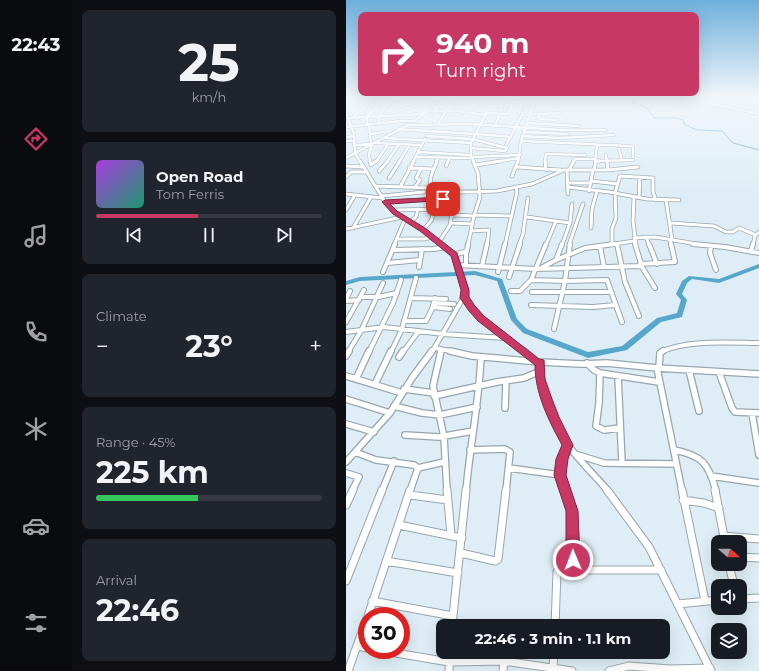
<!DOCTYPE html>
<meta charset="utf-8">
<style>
:root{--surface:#171b24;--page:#20242c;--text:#f1f3f6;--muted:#9ea1a6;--line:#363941;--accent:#c73964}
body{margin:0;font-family:Montserrat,sans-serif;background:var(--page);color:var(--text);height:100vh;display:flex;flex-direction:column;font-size:15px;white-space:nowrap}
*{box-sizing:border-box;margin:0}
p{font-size:13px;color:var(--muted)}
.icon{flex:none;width:22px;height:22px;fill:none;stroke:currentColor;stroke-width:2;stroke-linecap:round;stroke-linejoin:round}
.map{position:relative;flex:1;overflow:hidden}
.sheet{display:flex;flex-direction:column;gap:10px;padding:10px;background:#0d0f14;width:274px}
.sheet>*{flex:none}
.hud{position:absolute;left:12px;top:12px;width:341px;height:84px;border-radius:8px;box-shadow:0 4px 16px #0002;background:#c73964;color:#fff;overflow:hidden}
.needle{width:26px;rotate:110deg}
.fabs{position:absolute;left:365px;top:535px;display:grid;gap:8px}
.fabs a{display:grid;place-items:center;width:36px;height:36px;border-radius:8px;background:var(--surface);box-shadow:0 4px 16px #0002;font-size:20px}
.speed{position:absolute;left:12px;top:607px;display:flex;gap:8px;font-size:20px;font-weight:700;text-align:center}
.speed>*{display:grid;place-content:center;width:52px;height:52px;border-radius:50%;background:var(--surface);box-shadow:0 4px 16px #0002;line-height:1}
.speed .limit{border:6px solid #d22;background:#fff;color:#111}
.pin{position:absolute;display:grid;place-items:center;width:34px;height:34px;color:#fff;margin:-17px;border-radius:8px;box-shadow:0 2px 6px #0006}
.me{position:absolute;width:44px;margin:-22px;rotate:359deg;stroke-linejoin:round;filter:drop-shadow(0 0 3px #0008)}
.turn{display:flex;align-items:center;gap:14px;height:84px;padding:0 12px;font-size:18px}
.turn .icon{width:52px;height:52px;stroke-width:2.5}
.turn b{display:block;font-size:28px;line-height:34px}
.big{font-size:30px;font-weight:700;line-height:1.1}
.sheet .widget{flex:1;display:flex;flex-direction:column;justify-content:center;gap:6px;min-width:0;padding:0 14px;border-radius:8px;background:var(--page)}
.sheet .dial{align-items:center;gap:0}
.dial b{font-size:52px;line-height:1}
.song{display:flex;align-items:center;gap:12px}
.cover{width:48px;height:48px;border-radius:6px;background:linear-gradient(135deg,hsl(280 70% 55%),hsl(160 70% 35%))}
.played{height:4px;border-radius:2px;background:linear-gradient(90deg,var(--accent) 45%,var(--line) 45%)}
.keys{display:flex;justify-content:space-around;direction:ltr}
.heat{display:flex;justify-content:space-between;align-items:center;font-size:22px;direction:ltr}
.charge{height:6px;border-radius:3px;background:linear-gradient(90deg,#34c759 45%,var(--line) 0)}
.trip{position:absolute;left:90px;top:619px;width:234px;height:40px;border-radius:8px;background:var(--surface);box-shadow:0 4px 16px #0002;font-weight:700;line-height:40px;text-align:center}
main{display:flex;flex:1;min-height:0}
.menu{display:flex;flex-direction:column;width:72px;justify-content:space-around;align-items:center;background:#090b0e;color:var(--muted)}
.menu .icon{width:28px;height:28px}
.menu .selected{color:var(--accent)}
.menu b{font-size:18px;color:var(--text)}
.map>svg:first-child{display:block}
</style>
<main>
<nav class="menu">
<b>22:43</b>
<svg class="icon selected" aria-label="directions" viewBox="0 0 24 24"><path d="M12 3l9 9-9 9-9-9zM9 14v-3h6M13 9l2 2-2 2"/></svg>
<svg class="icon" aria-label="music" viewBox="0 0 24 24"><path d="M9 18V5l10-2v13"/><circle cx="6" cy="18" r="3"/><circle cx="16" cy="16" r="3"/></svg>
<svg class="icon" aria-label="phone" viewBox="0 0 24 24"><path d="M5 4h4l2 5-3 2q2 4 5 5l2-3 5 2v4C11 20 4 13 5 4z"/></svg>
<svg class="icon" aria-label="climate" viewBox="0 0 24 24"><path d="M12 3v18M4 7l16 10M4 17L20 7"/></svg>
<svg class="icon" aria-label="car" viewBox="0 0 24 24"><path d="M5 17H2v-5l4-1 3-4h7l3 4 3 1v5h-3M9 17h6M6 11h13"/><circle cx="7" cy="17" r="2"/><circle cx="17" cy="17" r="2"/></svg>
<svg class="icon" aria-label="filters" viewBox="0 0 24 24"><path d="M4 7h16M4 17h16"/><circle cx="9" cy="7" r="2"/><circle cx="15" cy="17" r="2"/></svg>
</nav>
<section class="sheet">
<div class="widget dial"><b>25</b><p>km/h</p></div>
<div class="widget">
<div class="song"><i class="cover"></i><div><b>Open Road</b><p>Tom Ferris</p></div></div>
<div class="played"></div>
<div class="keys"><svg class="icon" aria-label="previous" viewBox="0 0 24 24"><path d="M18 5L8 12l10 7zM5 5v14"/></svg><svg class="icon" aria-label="pause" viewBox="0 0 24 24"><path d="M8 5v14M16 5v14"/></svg><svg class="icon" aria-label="next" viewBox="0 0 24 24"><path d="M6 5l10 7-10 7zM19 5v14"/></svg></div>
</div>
<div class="widget"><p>Climate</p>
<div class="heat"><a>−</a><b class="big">23°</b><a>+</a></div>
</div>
<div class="widget"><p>Range · 45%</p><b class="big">225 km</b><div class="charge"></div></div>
<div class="widget"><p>Arrival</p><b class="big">22:46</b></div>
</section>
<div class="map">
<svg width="413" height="671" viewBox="0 0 413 671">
<rect width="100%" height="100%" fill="#dfeef6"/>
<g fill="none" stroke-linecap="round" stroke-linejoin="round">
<path stroke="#57a7cb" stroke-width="1" d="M 251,97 L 266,97
M 292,97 L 286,102 L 301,108 L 308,118 L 331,118 L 337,120 L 339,125 L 351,130 L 376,131 L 387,143 L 413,150"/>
<path fill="#57a7cb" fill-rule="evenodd" d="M 413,264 L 413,268 L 373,283 L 346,279 L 341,283 L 336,294 L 341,300 L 336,317 L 315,322 L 281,350 L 242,358 L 177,333 L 165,320 L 151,281 L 129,275 L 14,281 L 0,285 L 0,281 L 14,277 L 129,271 L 156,279 L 171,319 L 181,329 L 242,352 L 276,346 L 311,318 L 331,313 L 335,300 L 330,294 L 336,281 L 343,276 L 373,279 Z"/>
<defs>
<path id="minor-far4" d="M 25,97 L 72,111 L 112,111 L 139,115
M 336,97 L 413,114
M 364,97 L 394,99
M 61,99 L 72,99
M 43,100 L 58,100 L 63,97
M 147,100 L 188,103 L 175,141 L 172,162
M 128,102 L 133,98
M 115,103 L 120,97
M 1,112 L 12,97
M 77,112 L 89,97
M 88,112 L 98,97
M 140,113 L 162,114 L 168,101
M 0,114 L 8,134 L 9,153 L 14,162
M 173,114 L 177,97
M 194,114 L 192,118 L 194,119 L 211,120
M 7,117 L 30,97
M 2,118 L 75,114
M 33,123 L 33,116 L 40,106
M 182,123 L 232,126
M 23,124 L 25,144
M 92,124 L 109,97
M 21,125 L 21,116 L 38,100
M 149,126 L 154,114 L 155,106 L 167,104
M 0,127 L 54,121 L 68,121 L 81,112
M 53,129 C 90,132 128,133 165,137
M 178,132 L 222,134
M 24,134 L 39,132
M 81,136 L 126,139 L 161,148 L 159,151 L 125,148
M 176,136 L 213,138 L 268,135
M 0,137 L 8,136
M 38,138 L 125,143
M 0,141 L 7,141
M 176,141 L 284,146 L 287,147 L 287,157
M 29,143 L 76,145
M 8,145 L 26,144
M 160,145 L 176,115 L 213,113
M 273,149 L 276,161
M 72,152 L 125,155
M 260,155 L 261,162
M 69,157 L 126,158
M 126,157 L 174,155
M 0,158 L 62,125 L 124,124 L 216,130 L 260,130
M 250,161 L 287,160
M 24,162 L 23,154 L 26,145
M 30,162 L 42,144
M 41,162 L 53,144
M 53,162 L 64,144
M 67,162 L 79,139
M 90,162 L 92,158
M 102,162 L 103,158
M 128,162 L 125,155 L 125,143 L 147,100 L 132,97
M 149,162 L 173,158
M 199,162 L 200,154 L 239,155
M 227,162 L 229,159 L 249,159
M 249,162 L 251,145"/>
<path id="minor-far3" d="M 14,161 L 39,202 L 49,212 L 77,230 L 95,245
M 24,161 L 25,165 L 30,161
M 199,161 L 200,170
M 250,161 L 254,161
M 261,161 L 262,170
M 130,165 L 155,161
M 0,166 L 17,167
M 100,166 L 102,161
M 171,167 L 215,170
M 63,168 L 87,169
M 221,170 L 222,194
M 223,170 L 228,161
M 248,170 L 250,161
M 33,171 L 42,161
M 166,176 L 172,161
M 0,177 L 5,172 L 21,172
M 43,178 L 54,161
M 245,181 L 272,184
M 222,183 L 245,183
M 30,186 L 84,188 L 115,192 L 151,191 L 186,184 L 218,170 L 262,170 L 292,167
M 54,187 L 68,161
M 69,187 L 74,180 L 70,178 L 75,169
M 222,187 L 263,192 L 301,199 L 333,200
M 84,188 L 85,176 L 91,161
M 243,191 L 247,170
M 0,194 L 36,198
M 35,196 L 78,192
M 288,197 L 287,221 L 290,245
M 293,197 L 294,177
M 320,200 L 326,239
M 39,202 L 97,199
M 0,210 L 9,195
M 46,210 L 107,209
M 107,215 L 128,216
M 128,215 L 165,216
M 181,217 L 224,223
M 64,222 L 70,217 L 72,209
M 106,223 L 126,224
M 325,223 L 368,226 L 380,232 L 387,232 L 393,228 L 410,235
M 7,228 L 25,197
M 245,228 L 246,209 L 251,191
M 0,229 L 56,217
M 77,230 L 85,221 L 89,209
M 125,231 L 143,230 L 141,245
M 300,237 L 303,245
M 288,238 L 309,237 L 357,245
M 52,239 L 78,239 L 87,237
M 324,239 L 325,245
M 93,242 L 104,225 L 110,191
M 48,245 L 59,219
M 122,245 L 128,216 L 134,197 L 132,173 L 127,161
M 159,245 L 171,192 L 170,187
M 173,245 L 177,234 L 182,198
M 200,245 L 210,221
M 216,245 L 224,223 L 226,204
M 223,245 L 237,204
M 261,245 L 288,241
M 266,245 L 266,229 L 270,218 L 269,193 L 274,176 L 307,178 L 307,192 L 310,200
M 407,245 L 409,236 L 413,232"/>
<path id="minor-far2" d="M 271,244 L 279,282 L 293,316
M 289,244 L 296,267 L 309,288
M 303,244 L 311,264
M 347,244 L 379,247 L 413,253
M 254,246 L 258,267
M 365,246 L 364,253 L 370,270
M 47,250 L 88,249 L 99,247
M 405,251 L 407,244
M 120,252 L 120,265
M 108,255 L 121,251 L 122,244
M 210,260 L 239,248 L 268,244
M 42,263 L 74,260
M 294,264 L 329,262 L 325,244
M 112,265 L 190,269 L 295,266
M 136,266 L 141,244
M 73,267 L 76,249
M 195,268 L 210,260 L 216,244
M 37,272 L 49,244
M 152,272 L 159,244
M 163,277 L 174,244
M 185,280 L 219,281
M 219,281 L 261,280 L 276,322
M 165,291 L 174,291 L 185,280 L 200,244
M 186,292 L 265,292
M 14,297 L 32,297 L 51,293
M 65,298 L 100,299
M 118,298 L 135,318 L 179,352
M 0,299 L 4,291
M 0,301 L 13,300
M 88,303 L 108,304
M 185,305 L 247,307 L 269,305
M 87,307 L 104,309
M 58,321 L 80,321 L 86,309 L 89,298
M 0,322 L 18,290
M 208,329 L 219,281 L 224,244
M 0,332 L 38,327 L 97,334 L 159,338
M 89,348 L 109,352
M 2,352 L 15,331 L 37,283
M 23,352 L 47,303 L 55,280
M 45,352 L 56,329 L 70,278
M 57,352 L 73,331
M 86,352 L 120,293 L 108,255 L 94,244
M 94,352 L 95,350
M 315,352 C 341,339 385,343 413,343"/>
<path id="minor-far1" d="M 95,351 L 87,386 L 98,437 L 101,491
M 104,351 L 126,356 L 194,362 L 235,364 L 261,363 L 311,368 L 413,374
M 178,351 L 190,361
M 0,356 L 3,351
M 53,357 L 57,351
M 194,362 C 194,391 205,421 222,445 C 234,462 249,475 262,491
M 241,363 L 248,370 L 254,373 L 313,382
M 313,367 L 314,353 L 317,351
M 311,368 L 336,491
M 343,370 L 353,411
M 373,372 L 386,408 L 389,412 L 413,413
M 254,373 L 253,403 L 250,426 L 258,430 L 274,428
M 0,376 L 56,393
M 272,376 L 276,463
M 10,379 L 23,351
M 29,384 L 45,351
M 58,389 L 88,393
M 88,396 L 151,382 L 178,378 L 194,371
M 0,399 L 44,413
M 48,406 L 76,413 L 94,415 L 131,407
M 159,408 L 160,381
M 406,413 L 413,455
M 0,424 L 28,432
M 59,435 L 93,437 L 127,431
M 124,450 L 159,449 L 164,452 L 160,491
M 328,450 C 356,455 363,464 370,491
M 9,452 L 30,460 L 68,465 L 72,468
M 232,455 L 258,463 L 330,464
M 0,462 L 44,413 L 66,378 L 86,351
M 72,468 L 98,462
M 163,468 L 214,475
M 0,473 L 13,477 L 6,491
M 365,476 L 413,483
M 36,491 L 48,461
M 64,491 L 72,468
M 120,491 C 124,446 133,402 135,357
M 221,491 C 214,474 215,462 222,445"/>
<path id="minor" d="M 101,490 L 105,535
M 220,490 L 226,511 L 227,568
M 261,490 L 303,547 L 365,671
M 336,490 L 359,601
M 369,490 L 379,542
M 64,495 L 102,500
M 337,500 L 358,503 L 373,508
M 0,505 L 7,490
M 53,525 L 116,538
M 377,536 L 413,539
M 115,553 L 149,561 L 152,559 L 160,490
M 394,557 L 413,558
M 40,561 L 112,573
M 383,564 L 388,586
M 0,581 L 36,490
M 394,599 L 413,598
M 26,601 L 107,616
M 332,604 L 372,600
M 22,616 L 64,490
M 106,626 L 120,490
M 209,626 L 211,572 L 227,568 L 230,570 L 315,570
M 12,646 L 21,648
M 32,650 L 103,662 L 158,661 L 226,671
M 207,668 L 208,652
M 2,671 L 21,618
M 103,671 L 104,652
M 157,671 L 158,661
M 263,671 L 283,666 L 324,669 L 364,668"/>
</defs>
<use href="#minor-far4" stroke="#97a6ad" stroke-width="3.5"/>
<use href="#minor-far3" stroke="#97a6ad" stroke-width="4.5"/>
<use href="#minor-far2" stroke="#97a6ad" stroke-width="6"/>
<use href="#minor-far1" stroke="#97a6ad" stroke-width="8"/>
<use href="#minor" stroke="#97a6ad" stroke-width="9"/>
<use href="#minor-far4" stroke="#fff" stroke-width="2.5"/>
<use href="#minor-far3" stroke="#fff" stroke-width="3"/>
<use href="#minor-far2" stroke="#fff" stroke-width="4"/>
<use href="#minor-far1" stroke="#fff" stroke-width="5.5"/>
<use href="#minor" stroke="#fff" stroke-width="7"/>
</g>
<linearGradient id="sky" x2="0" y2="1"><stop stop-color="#6eafdc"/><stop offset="0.51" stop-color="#f1f7fb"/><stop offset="1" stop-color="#f1f7fb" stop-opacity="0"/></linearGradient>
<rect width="413" height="191" fill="url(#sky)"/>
<path fill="#c73964" stroke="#812541" d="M 97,197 L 100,199 L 99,200 L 44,204 L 51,211 L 79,228 L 111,253 L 123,290 L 123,297 L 129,306 L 138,316 L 193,359 L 198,360 L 199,379 L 206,399 L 213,417 L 227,445 L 222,459 L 220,475 L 232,511 L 234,560 L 232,564 L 227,566 L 222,564 L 220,560 L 220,511 L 208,475 L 210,459 L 216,445 C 203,421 189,394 189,365 L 132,321 L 123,311 L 114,298 L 115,290 L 105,256 L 74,231 L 47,214 L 36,202 L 39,200 Z"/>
</svg>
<div class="fabs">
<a><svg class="needle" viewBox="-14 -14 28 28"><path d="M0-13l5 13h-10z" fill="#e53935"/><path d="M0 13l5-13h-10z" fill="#9ea1a6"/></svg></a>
<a><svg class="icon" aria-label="sound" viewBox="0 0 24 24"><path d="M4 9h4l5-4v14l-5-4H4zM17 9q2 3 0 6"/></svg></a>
<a><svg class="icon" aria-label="layers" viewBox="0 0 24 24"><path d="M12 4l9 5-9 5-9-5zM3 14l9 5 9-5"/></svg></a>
</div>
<div class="speed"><div class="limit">30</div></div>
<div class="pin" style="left:97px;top:199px;background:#d93025"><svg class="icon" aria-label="arrive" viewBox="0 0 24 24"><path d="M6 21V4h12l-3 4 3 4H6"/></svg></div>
<svg class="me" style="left:227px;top:560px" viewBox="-20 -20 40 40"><circle r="17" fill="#c73964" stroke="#fff" stroke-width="3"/><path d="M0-11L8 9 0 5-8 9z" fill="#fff"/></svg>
<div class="trip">22:46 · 3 min · 1.1 km</div>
<div class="hud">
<div class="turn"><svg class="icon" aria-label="right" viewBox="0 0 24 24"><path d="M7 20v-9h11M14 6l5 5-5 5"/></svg><div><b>940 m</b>Turn right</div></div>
</div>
</div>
</main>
